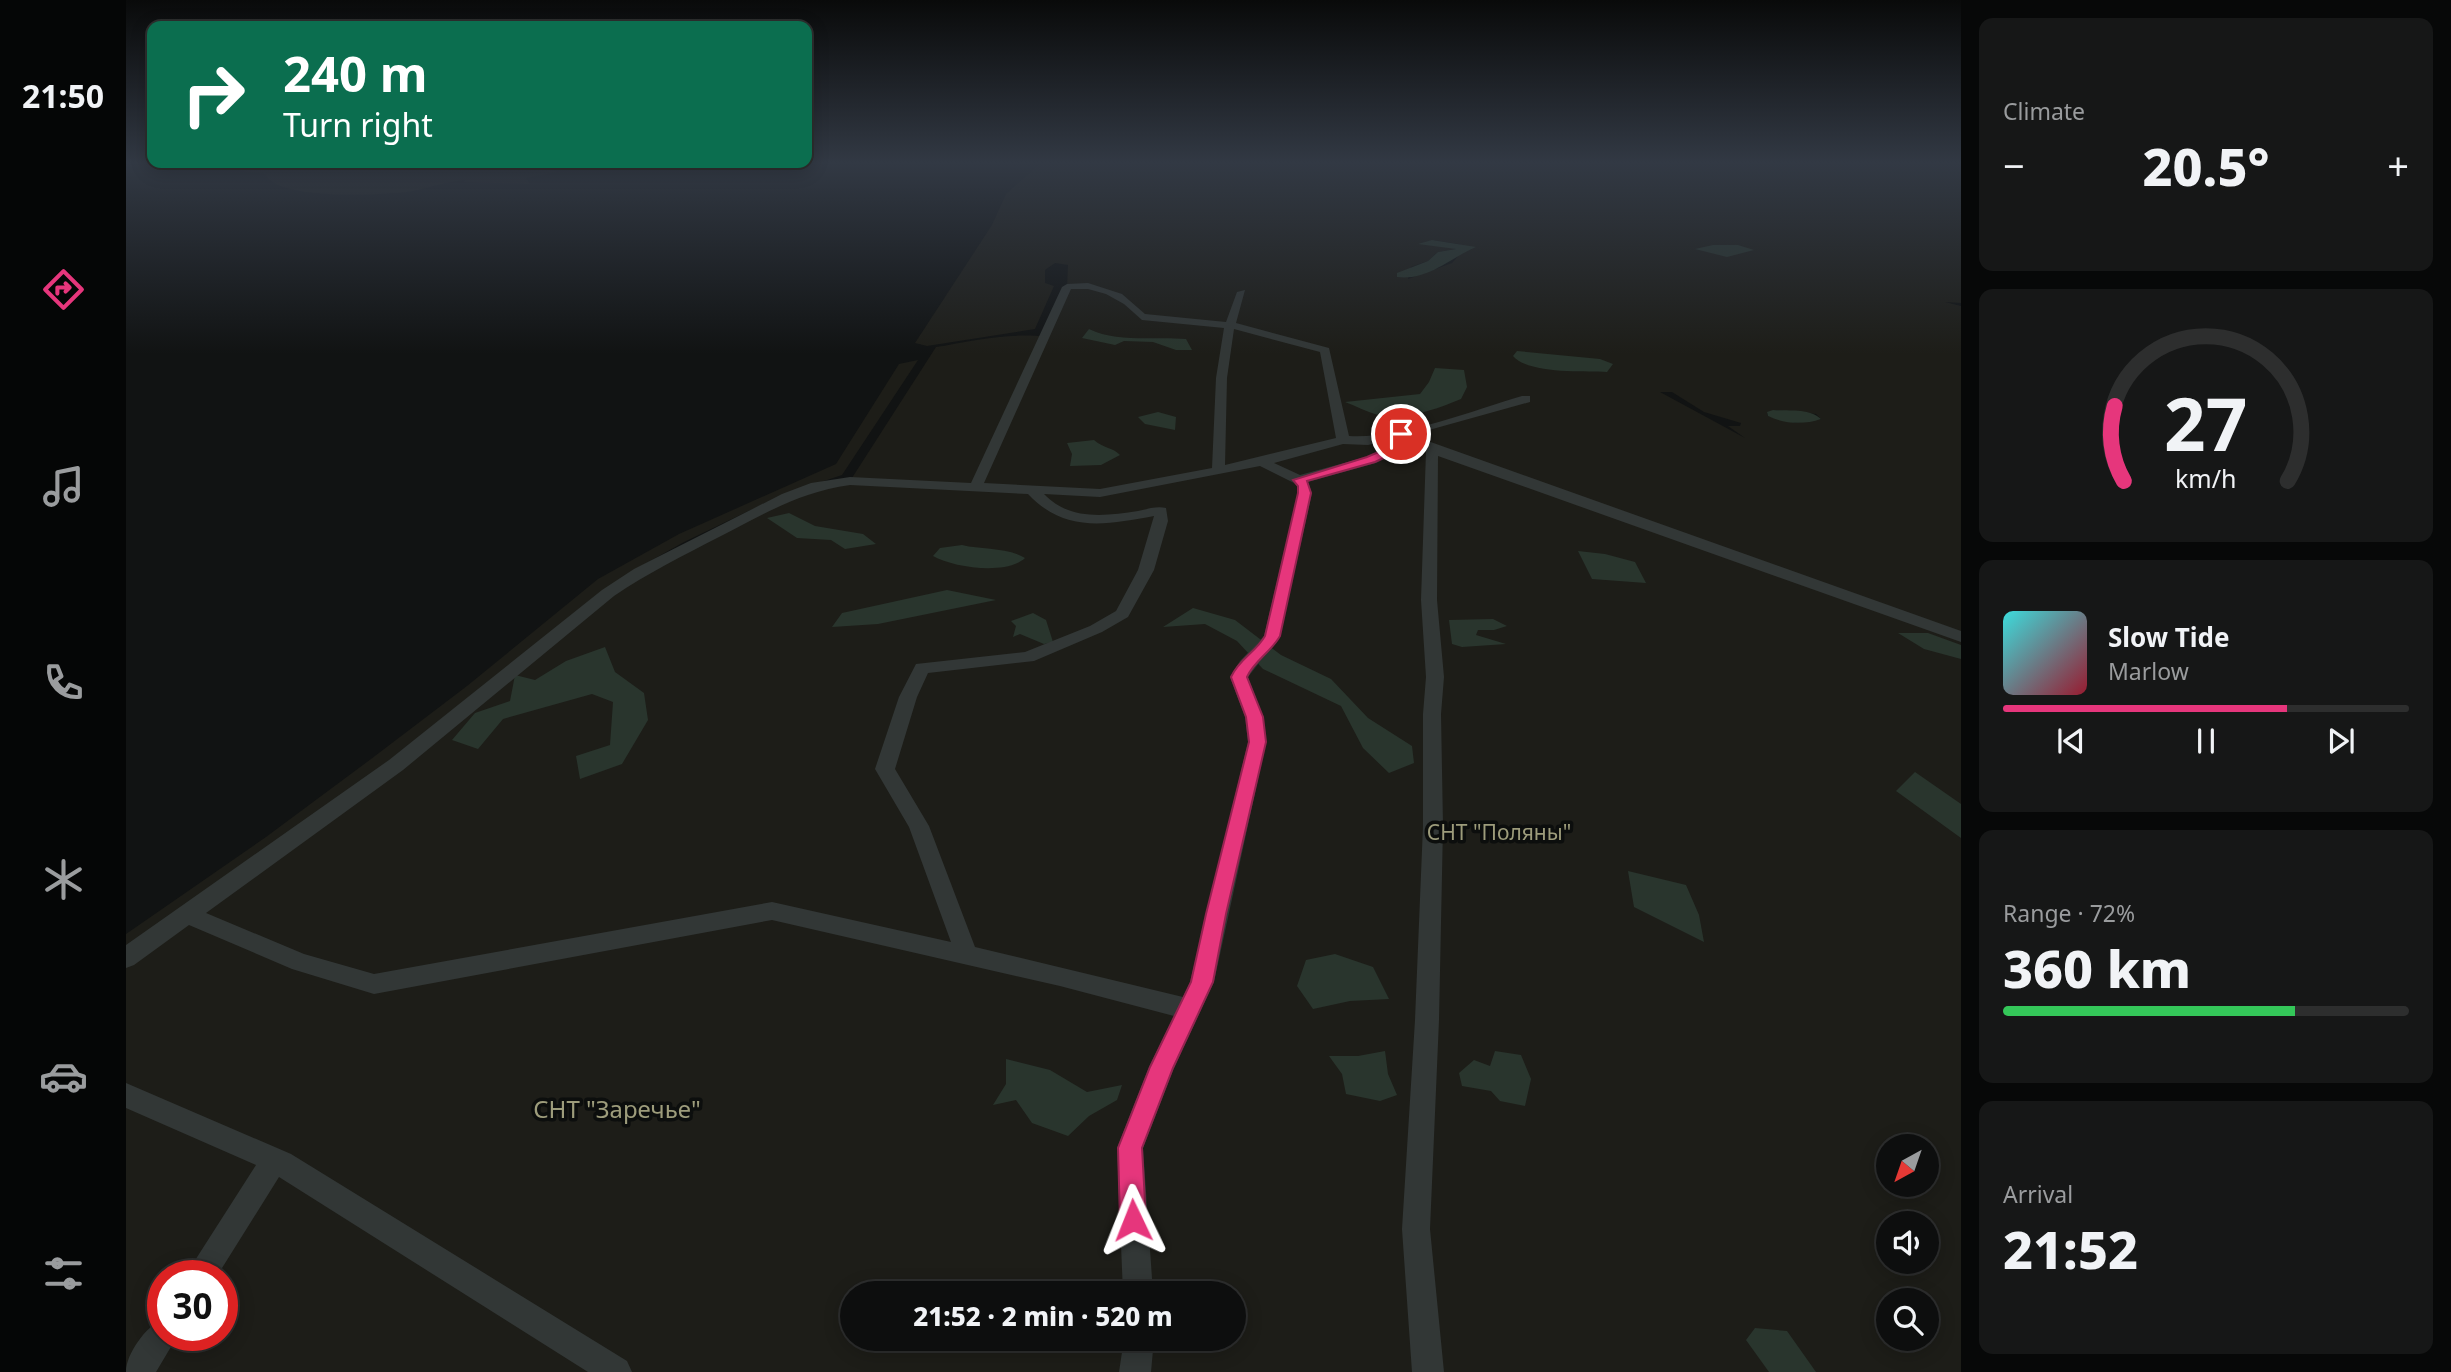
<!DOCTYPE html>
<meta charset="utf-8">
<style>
:root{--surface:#0d0e0e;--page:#161717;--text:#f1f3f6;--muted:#9a9c9e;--line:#2d2e2e;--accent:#e6367c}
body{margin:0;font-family:"Noto Sans",sans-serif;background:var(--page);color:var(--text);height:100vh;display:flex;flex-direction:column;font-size:26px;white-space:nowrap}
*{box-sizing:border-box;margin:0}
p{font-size:23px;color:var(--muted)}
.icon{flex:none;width:38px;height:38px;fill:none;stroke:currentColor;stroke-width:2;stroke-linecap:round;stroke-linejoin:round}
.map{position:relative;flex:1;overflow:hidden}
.drawer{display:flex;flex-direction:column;gap:18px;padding:18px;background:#070808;width:490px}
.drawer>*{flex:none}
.banner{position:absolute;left:21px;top:21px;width:665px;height:147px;border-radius:14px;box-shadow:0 4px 18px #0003,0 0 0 2px var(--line);background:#0b6e4f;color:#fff;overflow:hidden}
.needle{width:46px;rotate:220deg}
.buttons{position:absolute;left:1750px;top:1134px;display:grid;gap:14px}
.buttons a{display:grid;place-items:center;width:63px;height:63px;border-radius:50%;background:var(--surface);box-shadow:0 4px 18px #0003,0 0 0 2px var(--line);font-size:35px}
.speed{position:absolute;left:21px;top:1260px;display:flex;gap:14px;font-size:35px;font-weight:700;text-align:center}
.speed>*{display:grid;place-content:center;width:91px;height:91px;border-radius:50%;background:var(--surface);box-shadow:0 4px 18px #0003,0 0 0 2px var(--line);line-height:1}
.speed .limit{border:10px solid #d22;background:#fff;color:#111}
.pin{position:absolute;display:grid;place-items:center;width:60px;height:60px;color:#fff;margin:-30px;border:4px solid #fff;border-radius:50%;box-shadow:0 2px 7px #0007}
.me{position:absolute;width:77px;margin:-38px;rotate:358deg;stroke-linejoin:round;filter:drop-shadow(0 0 5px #0008)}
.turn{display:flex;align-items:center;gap:24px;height:147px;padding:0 21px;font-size:32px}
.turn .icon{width:91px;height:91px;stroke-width:2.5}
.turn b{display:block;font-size:49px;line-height:60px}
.big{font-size:52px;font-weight:800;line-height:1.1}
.drawer .widget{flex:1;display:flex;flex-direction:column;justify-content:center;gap:10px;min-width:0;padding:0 24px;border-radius:14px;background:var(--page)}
.drawer .dial{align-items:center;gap:0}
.dial svg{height:182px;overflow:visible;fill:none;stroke:var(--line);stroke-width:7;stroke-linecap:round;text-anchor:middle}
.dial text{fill:var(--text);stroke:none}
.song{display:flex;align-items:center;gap:21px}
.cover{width:84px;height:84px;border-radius:10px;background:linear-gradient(135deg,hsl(180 70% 55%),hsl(350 70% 35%))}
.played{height:7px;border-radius:4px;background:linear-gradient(90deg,var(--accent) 70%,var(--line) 70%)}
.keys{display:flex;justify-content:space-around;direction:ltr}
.heat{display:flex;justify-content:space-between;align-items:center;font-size:38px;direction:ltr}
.charge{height:10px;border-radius:5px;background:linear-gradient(90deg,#34c759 72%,var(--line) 0)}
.trip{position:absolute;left:714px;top:1281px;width:406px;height:70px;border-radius:35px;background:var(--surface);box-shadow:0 4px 18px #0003,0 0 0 2px var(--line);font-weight:800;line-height:70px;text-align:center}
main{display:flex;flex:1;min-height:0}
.dock{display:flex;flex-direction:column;width:126px;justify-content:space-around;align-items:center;background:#050606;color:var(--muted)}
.dock .icon{width:49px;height:49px}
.dock .selected{color:var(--accent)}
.dock b{font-size:32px;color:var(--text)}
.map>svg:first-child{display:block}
</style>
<main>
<nav class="dock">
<b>21:50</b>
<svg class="icon selected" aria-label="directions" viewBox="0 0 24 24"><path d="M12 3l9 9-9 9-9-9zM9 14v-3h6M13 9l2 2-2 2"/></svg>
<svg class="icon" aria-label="music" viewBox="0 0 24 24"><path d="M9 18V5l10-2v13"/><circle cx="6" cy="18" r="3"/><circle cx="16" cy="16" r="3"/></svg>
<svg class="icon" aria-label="phone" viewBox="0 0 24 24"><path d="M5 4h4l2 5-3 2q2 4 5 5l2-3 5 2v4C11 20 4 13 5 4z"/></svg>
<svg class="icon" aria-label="climate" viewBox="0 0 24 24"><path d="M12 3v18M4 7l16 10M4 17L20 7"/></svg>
<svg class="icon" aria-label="car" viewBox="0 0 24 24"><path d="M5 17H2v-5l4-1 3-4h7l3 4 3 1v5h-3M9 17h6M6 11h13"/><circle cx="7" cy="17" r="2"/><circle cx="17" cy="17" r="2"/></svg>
<svg class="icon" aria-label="filters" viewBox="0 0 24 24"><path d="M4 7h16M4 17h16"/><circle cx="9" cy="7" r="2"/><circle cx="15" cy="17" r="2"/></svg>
</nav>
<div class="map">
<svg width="1835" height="1372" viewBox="0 0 1835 1372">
<rect width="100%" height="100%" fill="#111313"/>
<path fill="#1d1d18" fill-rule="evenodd" d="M 916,162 L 1835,162 L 1835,303 L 1819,302 L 1835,306 L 1835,1372 L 0,1372 L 0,958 L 158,847 L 482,593 L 661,497 L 724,481 L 810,347 C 846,341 883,332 921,337 L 941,287 L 942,265 L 929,263 L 919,270 L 919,283 L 928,286 L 909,329 L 801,346 L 789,343 L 866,225 L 880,194 ZM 1306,240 L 1332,244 L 1346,249 L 1337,251 L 1326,263 L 1282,279 L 1285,267 L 1302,261 L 1312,252 L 1330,249 ZM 1534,392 L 1546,392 L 1578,412 L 1615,423 L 1614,426 L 1602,426 L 1619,438 ZM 1648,410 L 1690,414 L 1695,419 L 1669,423 L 1642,416 L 1641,413 ZM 1762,1146 L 1801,1146 L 1801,1185 L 1762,1185 ZM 1762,1223 L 1801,1223 L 1801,1262 L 1762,1262 ZM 37,1276 L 96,1276 L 96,1335 L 37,1335 ZM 726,1293 L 1108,1293 L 1108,1339 L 726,1339 ZM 1762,1300 L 1801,1300 L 1801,1339 L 1762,1339 Z
M 43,163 L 407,163 L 431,172 L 400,178 L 404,184 L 337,182 L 340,180 C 320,181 301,189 281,192 C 255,195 151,201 139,174 L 110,170 L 104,166 L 66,167 L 51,164 L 19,167 Z
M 792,360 L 716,475 L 656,495 L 558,542 L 503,573 L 216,797 L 0,949 L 0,934 L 140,837 L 245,759 L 341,686 L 472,579 L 553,534 L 710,464 L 773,364 Z"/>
<path fill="#29352d" d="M 1306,240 L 1350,247 C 1324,258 1302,281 1271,277 L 1271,273 L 1302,261 L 1312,252 L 1330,249 L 1292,244 Z
M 1587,245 L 1612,245 L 1628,250 L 1601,257 L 1569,249 Z
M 963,329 C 991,343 1029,336 1060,339 L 1066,350 L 1050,350 L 1027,342 L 998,341 L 989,345 L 956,338 Z
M 1391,351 L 1474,359 L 1487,364 L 1481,372 C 1458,371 1402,374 1387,356 Z
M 1309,368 L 1338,370 L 1341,387 L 1335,399 C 1311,409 1278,421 1252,415 C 1241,412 1230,406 1219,402 L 1294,394 L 1303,382 Z
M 1647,410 C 1663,411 1683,408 1695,419 C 1678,425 1658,424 1642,416 L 1641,412 Z
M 1032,412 L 1050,417 L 1049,430 L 1019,424 L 1012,417 Z
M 968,440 C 977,448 988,448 994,455 L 975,465 L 944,466 L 946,454 L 941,443 Z
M 663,513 L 689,526 L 737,534 L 750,544 L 719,549 L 705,540 L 671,538 L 641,518 Z
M 836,545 C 856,550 881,547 899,558 C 881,575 828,568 807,556 L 814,548 Z
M 1452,551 L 1479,554 L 1509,562 L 1520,583 L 1466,579 Z
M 821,590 L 870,600 L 752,624 L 706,627 L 716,613 Z
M 1067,608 L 1109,620 L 1155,655 L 1205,679 L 1242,718 L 1286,746 L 1288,763 L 1263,773 L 1237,748 L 1215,706 L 1137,669 L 1111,641 L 1079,624 L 1037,627 Z
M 907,613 L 920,620 L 927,642 L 918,644 L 894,634 L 887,637 L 890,626 L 885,621 Z
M 1367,619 L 1381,626 L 1368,630 L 1352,630 L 1350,635 L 1380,644 L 1336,647 L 1326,644 L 1323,620 Z
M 1772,633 L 1802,633 L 1835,645 L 1835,659 L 1798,649 Z
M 479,647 L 489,672 L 518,693 L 522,720 L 496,764 L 454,779 L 450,756 L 484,745 L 487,702 L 466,694 L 377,719 L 352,749 L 326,740 L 349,713 L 384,701 L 389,675 L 409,680 L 440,661 Z
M 1789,772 L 1835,804 L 1835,838 L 1770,791 Z
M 1502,871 L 1560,885 L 1573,915 L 1578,942 L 1508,907 Z
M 1209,954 L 1247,967 L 1263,999 L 1224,1001 L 1187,1009 L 1171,986 L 1180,960 Z
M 1259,1051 L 1262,1074 L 1271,1095 L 1254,1101 L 1220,1094 L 1216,1074 L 1203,1056 L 1232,1056 Z
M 1369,1051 L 1395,1055 L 1405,1079 L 1399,1106 L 1374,1101 L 1365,1091 L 1336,1086 L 1333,1073 L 1348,1060 L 1364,1066 Z
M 880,1059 L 924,1070 L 961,1092 L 996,1085 L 991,1100 L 963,1116 L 942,1136 L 906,1123 L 890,1100 L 867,1105 L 880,1084 Z
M 1629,1328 L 1661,1331 L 1690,1372 L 1643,1372 L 1620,1340 Z"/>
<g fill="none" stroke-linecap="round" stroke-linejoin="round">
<path fill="#323736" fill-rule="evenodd" d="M 962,283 L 996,294 L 1019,314 L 1100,322 L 1111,292 L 1119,290 L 1110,323 L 1203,348 L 1223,436 C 1275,439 1345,411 1396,396 L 1404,396 L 1404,402 L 1285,435 L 1835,631 L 1835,642 L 1312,456 L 1311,600 L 1318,677 L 1315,714 L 1317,826 L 1313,1020 L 1304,1229 L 1318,1372 L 1286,1372 L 1276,1229 L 1289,1020 L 1297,826 L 1297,714 L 1300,677 L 1295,600 L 1300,451 L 1286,446 L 1250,463 L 1182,482 L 1186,493 L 1154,636 L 1122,677 L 1137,717 L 1140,742 L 1088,982 L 1048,1068 L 1017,1148 L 1027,1293 L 997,1293 L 991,1148 L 1023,1067 L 1048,1016 L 934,986 L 646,920 L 248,994 L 166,969 L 63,925 L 8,965 L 0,968 L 0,945 L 263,760 L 476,590 L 508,569 L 656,494 L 685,483 L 724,477 L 845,483 L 936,287 L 941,284 ZM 945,289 L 962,289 L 980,294 L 998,304 L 1016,320 L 1098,328 L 1090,378 L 1086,468 L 974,489 L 858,483 ZM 1108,329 L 1194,352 L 1210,438 L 1099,465 L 1101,378 ZM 1273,438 L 1277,441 L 1240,457 L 1174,475 L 1148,463 L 1217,444 L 1242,445 ZM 1134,466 L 1168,483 L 1172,487 L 1172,493 L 1138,636 L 1114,661 L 1104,677 L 1119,717 L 1122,742 L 1064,982 L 1057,997 L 849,947 L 803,826 L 769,769 L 791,697 L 802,673 L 908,661 L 976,632 L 1002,617 L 1028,570 L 1042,521 L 1040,508 C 1031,506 1021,509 1012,511 C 979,516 944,521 918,494 L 974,497 ZM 724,485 L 902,494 C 939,533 979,525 1028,516 L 1012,570 L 990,611 L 964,626 L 899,652 L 790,664 L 773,697 L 749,769 L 783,827 L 825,942 L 646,902 L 248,974 L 178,954 L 80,913 L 277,770 L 488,596 C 522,573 558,555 595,536 C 640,513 674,492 724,485 Z
M 0,1083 L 165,1154 L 501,1361 L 506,1372 L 462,1372 L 153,1177 L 91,1276 L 59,1276 L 130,1165 L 0,1108 Z
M 37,1319 L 37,1335 L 52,1335 L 30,1372 L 0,1372 C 0,1354 20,1326 37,1319 Z
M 998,1339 L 1028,1339 L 1025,1372 L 993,1372 Z"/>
</g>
<linearGradient id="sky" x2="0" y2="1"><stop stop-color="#090a0a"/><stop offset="0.46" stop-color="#323944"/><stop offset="1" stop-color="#323944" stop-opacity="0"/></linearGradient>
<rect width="1835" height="354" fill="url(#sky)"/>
<path fill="#e6367c" stroke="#962351" stroke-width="2" d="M 1271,432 L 1279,432 L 1292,442 L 1249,462 L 1181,481 L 1185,493 L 1154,636 C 1145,652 1128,661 1121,677 L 1137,717 L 1140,742 L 1100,914 L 1087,982 L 1047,1068 L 1016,1148 L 1020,1220 L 1016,1229 L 1007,1233 L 998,1229 L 994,1220 L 992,1148 L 1024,1067 L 1065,982 L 1080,914 L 1123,742 L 1120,717 L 1105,677 C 1113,659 1130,652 1139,636 L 1172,493 L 1172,486 L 1167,480 L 1241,457 L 1278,441 L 1271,436 Z"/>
<g text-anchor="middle" stroke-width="7" stroke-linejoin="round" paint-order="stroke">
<g font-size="21" fill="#9d9c7b" stroke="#0c0e0d">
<text x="1373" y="840">СНТ "Поляны"</text>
</g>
<g font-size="24" fill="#9d9c7b" stroke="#0c0e0d">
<text x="491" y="1118">СНТ "Заречье"</text>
</g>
</g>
</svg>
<div class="buttons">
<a><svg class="needle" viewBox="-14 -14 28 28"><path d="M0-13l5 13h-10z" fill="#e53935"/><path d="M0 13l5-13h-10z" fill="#9a9c9e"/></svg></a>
<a><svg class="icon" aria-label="sound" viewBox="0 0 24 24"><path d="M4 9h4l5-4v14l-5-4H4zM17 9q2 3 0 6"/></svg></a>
<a><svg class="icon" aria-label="search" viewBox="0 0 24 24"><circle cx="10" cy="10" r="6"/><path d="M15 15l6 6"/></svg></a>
</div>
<div class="speed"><div class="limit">30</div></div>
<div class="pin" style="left:1275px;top:434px;background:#d93025"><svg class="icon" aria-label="arrive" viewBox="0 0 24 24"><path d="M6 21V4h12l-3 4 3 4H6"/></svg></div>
<svg class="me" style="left:1007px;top:1220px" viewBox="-20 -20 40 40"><path d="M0-17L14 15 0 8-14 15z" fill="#e6367c" stroke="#fff" stroke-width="4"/></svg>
<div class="trip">21:52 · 2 min · 520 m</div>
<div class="banner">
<div class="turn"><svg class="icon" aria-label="right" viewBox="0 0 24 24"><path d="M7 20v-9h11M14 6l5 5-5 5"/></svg><div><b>240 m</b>Turn right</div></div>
</div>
</div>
<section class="drawer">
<div class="widget"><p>Climate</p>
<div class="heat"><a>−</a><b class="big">20.5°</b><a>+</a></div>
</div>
<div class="widget dial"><svg viewBox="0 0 100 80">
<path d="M14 69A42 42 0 1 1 86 69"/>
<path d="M14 69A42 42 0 0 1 10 36" stroke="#e6367c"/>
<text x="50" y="56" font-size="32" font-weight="700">27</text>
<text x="50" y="72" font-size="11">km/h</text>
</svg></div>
<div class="widget">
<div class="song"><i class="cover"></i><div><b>Slow Tide</b><p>Marlow</p></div></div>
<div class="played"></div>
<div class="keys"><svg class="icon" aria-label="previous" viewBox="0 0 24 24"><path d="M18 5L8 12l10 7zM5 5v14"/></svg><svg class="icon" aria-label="pause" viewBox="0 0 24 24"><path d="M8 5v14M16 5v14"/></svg><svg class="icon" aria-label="next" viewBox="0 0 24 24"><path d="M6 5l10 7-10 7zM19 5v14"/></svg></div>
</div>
<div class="widget"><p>Range · 72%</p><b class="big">360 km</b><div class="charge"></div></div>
<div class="widget"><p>Arrival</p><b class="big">21:52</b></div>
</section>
</main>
